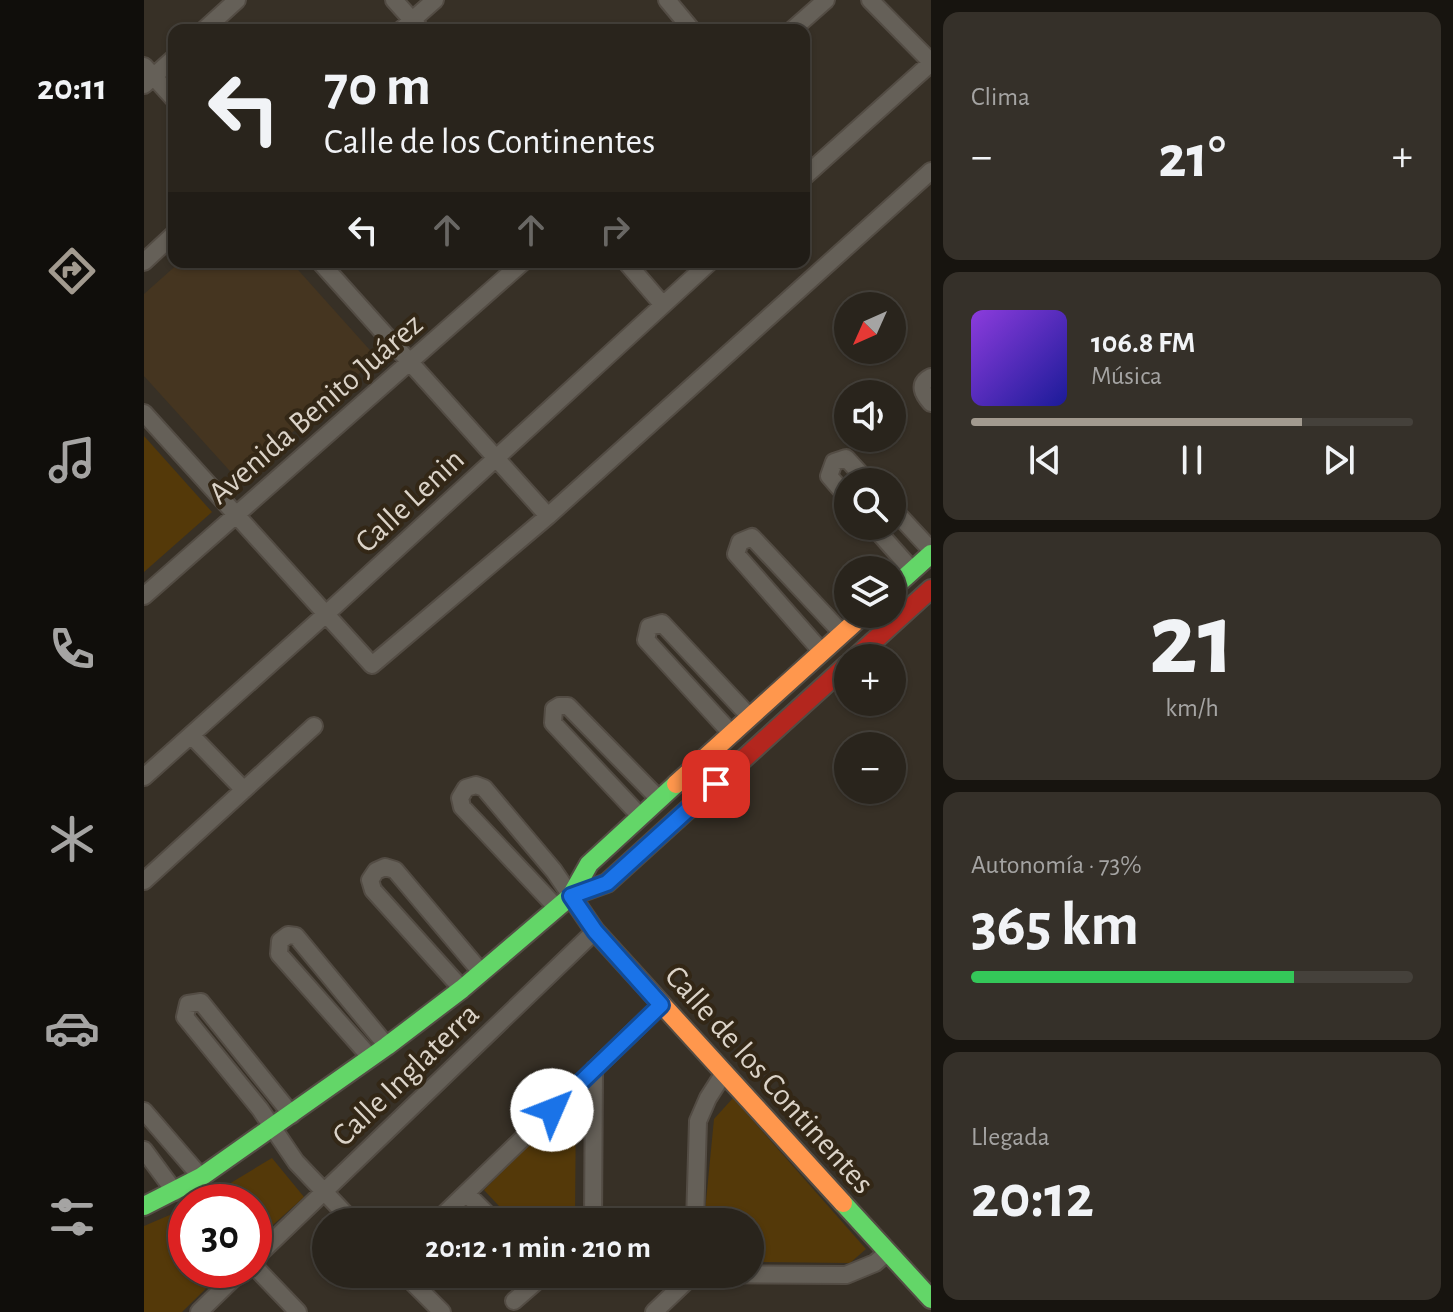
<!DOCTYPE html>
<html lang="es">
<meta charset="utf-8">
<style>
:root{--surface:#29241c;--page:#353029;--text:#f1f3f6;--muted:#a5a4a3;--line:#45413b;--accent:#a29a8f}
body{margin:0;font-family:"Alegreya Sans",sans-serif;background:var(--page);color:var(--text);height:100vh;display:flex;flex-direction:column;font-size:30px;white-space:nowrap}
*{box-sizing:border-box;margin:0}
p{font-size:26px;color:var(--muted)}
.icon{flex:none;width:44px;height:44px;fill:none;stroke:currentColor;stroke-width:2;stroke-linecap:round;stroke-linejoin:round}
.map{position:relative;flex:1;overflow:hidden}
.panel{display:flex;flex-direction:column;gap:12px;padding:12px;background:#17140f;width:522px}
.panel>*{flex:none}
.guide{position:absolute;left:24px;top:24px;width:642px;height:244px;border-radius:16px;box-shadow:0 2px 6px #0004,0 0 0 2px var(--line);background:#29241c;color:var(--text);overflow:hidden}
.needle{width:52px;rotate:225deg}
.tools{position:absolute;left:690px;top:292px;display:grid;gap:16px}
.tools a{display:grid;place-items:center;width:72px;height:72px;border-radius:50%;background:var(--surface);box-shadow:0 2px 6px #0004,0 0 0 2px var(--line);font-size:40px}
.speed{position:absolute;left:24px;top:1184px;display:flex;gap:16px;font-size:40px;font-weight:700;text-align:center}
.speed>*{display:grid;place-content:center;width:104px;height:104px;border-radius:50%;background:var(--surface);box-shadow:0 2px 6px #0004,0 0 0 2px var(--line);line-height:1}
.speed .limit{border:12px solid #d22;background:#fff;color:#111}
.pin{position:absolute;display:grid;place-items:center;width:68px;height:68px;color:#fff;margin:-34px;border-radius:16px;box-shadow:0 4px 12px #0006}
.me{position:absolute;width:88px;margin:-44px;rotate:46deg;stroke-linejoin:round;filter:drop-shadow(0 0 6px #0008)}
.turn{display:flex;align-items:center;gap:28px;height:168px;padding:0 24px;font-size:36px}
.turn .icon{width:104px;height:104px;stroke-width:2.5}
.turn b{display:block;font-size:56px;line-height:68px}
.lanes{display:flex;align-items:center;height:76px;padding:0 24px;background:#0003;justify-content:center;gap:40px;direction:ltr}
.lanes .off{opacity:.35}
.big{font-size:60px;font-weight:700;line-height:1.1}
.panel .tile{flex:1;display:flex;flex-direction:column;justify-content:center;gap:12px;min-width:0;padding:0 28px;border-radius:16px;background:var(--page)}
.panel .dial{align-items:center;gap:0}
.dial b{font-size:104px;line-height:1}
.song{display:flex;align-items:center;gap:24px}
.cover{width:96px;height:96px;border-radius:12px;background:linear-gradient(135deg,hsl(270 70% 55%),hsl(240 70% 35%))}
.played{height:8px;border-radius:4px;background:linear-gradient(90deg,var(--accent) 75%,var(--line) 75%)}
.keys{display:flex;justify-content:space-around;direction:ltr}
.heat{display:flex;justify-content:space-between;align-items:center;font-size:44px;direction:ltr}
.charge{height:12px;border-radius:6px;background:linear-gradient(90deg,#34c759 73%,var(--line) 0)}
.trip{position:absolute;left:168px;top:1208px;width:452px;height:80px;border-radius:40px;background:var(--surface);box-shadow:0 2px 6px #0004,0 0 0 2px var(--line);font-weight:700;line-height:80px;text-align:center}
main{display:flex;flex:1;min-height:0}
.dock{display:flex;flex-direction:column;width:144px;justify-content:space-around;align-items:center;background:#100e0b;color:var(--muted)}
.dock .icon{width:56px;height:56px}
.dock .selected{color:var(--accent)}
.dock b{font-size:36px;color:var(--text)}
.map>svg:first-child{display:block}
</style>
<main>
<nav class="dock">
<b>20:11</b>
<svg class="icon selected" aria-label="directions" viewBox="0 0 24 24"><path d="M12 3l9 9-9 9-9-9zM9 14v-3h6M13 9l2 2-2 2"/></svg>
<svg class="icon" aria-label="music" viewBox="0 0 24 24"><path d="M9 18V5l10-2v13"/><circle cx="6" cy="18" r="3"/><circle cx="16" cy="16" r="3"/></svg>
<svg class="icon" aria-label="phone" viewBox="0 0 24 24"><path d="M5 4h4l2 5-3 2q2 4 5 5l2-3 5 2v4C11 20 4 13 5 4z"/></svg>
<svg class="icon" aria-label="climate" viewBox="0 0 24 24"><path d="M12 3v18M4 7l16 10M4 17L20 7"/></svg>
<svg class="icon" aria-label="car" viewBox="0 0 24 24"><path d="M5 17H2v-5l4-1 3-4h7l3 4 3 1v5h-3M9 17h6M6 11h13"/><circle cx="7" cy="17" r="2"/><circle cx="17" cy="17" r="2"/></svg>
<svg class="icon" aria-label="filters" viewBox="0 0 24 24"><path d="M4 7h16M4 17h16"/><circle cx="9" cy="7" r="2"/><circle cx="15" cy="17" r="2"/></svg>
</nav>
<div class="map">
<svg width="787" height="1312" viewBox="0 0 787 1312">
<rect width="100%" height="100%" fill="#373026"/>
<path fill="#453520" d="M 36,262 L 147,262 L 233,358 L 94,480 L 0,376 L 0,294 Z"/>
<path fill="#543909" d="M 0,436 L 68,512 L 0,572 Z
M 432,1097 L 431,1218 L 427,1222 L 370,1222 L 340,1190 Z
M 589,1098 L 722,1249 L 706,1263 L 606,1262 L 606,1222 L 560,1222 L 570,1119 Z
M 128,1158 L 160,1197 L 110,1242 L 110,1202 L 55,1202 Z
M 42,1208 L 42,1270 L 81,1270 L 38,1312 L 0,1312 L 0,1226 Z"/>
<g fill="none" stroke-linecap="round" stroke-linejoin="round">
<defs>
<path id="street" d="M 250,0 L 277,30
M 523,0 L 548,30
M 726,0 L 787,62
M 60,30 L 93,0
M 257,30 L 291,0
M 648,30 L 682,0
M 0,66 L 30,99
M 0,85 L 30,58
M 660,177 L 787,63
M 0,262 L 30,234
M 176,262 L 404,516
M 482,262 L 519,305
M 787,377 C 773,384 779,394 787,403
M 0,413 L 228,665 L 404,516 L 787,171
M 704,498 L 685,476 L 690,462 L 702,458 L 724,482
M 748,508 L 787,550
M 729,526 L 768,570
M 0,596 L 379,262
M 678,652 L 592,554 L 596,542 L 608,537 L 698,633
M 587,733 L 502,640 L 505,627 L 518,623 L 606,717
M 47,735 L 100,790
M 0,777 L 182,614 L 566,262
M 496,816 L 409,723 L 410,709 L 415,706 L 424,706 L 515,799
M 0,881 L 170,726
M 413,908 L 318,807 L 316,798 L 322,788 L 332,785 L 340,788 L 410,871 L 427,896
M 318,989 L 229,890 L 226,880 L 232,871 L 241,867 L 251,870 L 337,972
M 227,1058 L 135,954 L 136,941 L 144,935 L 152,936 L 243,1046
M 0,1111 L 57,1177
M 148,1115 L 57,1002 L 44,1004 L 41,1017 L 116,1109 L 152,1162 L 209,1222
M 0,1150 L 31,1192
M 322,1193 L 351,1222
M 293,1221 L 517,1005
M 449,1222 L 450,1069
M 551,1222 L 554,1121 L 564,1098 L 580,1073
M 110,1259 L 451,931
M 110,1266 L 154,1312
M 260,1274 L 298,1312
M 370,1301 L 401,1274
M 55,1312 L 98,1270
M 510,1312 L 550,1274 L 702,1275 L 731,1263 L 744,1252"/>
<path id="fast" d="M 748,589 L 787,554
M 699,1203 L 787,1299
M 0,1206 L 57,1177 L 243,1046 L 318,989 L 427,896 L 445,864 L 532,784"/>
<path id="slow" d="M 532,784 L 720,614
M 427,896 L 451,931 L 699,1203"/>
<path id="jam" d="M 711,658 L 787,589
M 427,896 L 463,883 L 704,664"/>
</defs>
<use href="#street" stroke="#534c44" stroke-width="20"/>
<use href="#fast" stroke="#534c44" stroke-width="22"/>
<use href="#slow" stroke="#534c44" stroke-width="22"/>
<use href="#jam" stroke="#534c44" stroke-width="22"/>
<use href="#street" stroke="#656058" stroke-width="16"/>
<use href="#fast" stroke="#63d668" stroke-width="18"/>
<use href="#slow" stroke="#ff974d" stroke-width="18"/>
<use href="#jam" stroke="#b3261e" stroke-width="18"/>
</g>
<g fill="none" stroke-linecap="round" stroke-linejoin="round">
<defs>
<path id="route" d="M 408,1110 L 517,1005 L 451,931 L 427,896 L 463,883 L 572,784"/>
</defs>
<use href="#route" stroke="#114b97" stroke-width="20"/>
<use href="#route" stroke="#1a73e8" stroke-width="14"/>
</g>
<g text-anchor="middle" stroke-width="8" stroke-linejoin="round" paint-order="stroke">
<g font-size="32" fill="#dbd3c8" stroke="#332716">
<text transform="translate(171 408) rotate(-41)" y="11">Avenida Benito Juárez</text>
<text transform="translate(265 500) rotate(-43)" y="11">Calle Lenin</text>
<text transform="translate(261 1074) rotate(-44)" y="11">Calle Inglaterra</text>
<text transform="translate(626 1079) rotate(48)" y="11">Calle de los Continentes</text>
</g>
</g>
</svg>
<div class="tools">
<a><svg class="needle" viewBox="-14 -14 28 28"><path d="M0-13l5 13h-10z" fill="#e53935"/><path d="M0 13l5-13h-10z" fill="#a5a4a3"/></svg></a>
<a><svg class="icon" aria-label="sound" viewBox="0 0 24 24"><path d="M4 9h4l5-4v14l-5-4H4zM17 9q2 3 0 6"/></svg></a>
<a><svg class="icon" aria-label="search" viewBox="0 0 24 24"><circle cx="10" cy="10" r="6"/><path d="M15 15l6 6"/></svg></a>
<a><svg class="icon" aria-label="layers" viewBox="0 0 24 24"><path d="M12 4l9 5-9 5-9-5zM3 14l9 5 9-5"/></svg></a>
<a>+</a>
<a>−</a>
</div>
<div class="speed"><div class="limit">30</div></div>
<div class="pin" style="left:572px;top:784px;background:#d93025"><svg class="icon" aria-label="arrive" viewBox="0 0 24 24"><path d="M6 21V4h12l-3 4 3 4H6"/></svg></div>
<svg class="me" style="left:408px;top:1110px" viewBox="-20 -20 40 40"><circle r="19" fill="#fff"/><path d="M0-13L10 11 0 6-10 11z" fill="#1a73e8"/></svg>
<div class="trip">20:12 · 1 min · 210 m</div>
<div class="guide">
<div class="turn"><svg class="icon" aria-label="left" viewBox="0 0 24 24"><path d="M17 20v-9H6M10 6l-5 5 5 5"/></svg><div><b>70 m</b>Calle de los Continentes</div></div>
<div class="lanes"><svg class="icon" aria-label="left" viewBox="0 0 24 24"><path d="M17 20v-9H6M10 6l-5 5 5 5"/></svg><svg class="icon off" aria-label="ahead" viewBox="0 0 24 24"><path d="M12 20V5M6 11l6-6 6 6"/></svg><svg class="icon off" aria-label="ahead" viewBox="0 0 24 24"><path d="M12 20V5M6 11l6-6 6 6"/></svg><svg class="icon off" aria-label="right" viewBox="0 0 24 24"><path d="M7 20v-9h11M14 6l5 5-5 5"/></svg></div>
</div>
</div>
<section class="panel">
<div class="tile"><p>Clima</p>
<div class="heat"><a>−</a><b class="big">21°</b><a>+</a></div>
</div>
<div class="tile">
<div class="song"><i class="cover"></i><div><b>106.8 FM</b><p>Música</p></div></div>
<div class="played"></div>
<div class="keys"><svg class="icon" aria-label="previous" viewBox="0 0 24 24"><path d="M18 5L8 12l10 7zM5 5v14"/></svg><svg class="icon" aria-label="pause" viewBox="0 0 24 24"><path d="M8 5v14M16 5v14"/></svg><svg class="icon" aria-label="next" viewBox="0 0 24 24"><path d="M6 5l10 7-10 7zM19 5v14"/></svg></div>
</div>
<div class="tile dial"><b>21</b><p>km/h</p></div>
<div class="tile"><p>Autonomía · 73%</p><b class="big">365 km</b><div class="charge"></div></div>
<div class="tile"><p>Llegada</p><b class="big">20:12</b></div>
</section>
</main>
